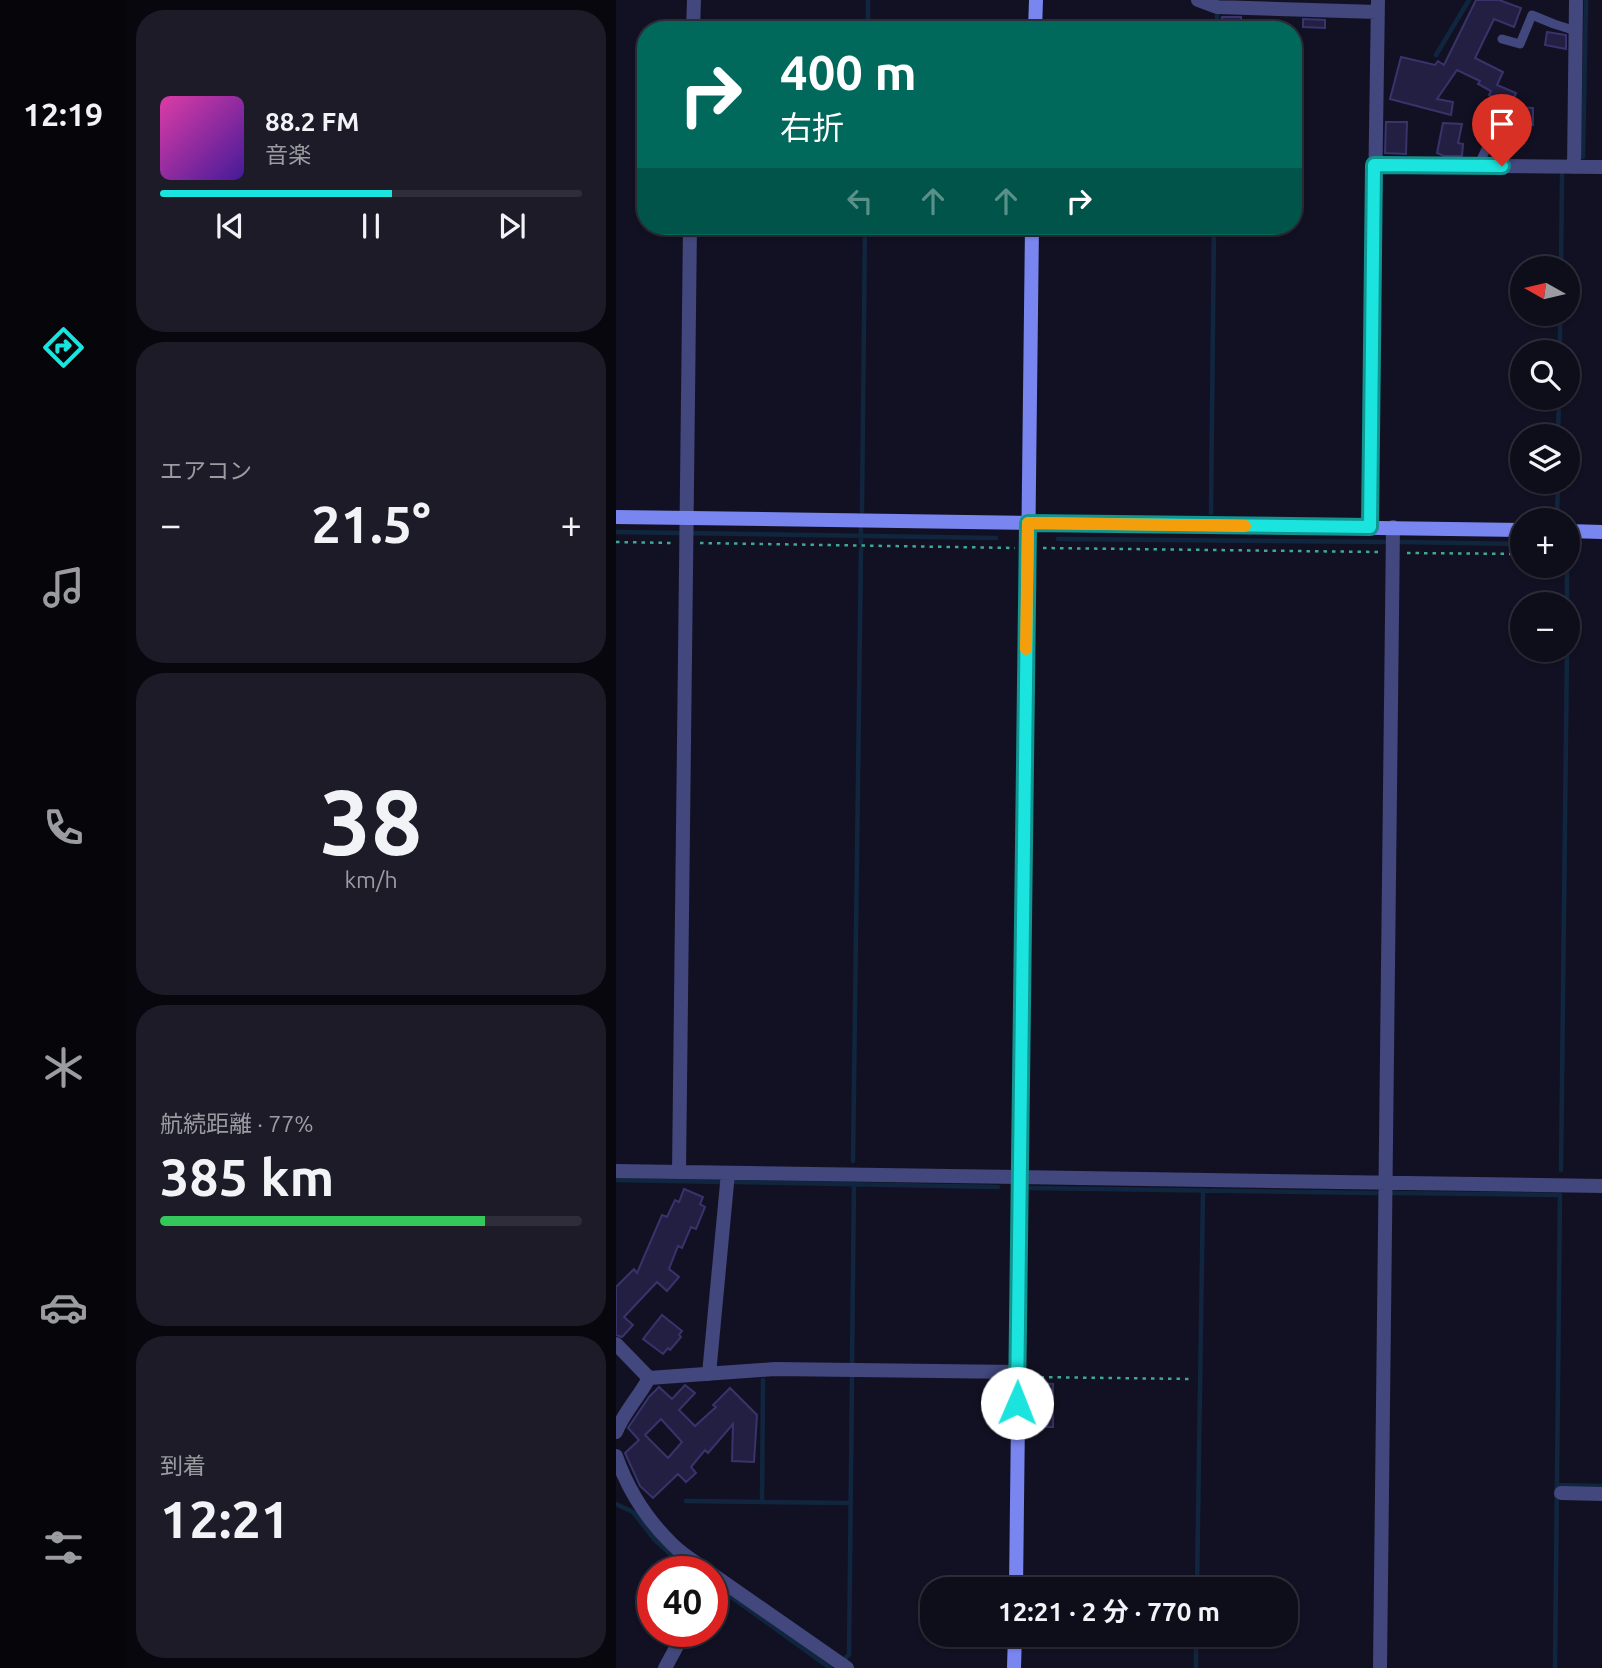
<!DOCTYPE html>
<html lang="ja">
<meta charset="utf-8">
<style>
:root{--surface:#0e0d1a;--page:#1c1b27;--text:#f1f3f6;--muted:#9b9ca2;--line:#2e2d39;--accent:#1be4de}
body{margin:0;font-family:Ubuntu,"Noto Sans JP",sans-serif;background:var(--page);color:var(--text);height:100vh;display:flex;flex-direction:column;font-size:26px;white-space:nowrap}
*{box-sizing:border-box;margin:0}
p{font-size:23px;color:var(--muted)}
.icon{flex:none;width:38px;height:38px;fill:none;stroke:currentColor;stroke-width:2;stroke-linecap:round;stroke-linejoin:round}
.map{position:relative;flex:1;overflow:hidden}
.panel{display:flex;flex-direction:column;gap:10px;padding:10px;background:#08070e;width:490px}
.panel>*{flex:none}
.top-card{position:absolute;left:21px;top:21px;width:665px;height:214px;border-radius:28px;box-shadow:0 2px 5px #0004,0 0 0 2px var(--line);background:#00695c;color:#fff;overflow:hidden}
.needle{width:46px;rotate:278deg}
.buttons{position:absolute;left:894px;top:256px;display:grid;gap:14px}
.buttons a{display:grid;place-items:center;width:70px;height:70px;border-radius:50%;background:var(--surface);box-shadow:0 2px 5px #0004,0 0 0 2px var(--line);font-size:35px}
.speed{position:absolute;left:21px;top:1556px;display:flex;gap:14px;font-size:35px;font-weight:700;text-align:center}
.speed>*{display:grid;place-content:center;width:91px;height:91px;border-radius:50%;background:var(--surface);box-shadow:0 2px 5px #0004,0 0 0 2px var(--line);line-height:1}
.speed .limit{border:10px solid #d22;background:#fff;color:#111}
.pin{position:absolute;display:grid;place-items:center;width:60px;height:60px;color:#fff;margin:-72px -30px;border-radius:50% 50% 50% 0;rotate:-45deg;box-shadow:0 0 7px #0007}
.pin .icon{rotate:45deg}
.me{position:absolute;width:77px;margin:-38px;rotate:1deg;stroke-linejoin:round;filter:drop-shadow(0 0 5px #0008)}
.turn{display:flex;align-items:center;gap:24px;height:147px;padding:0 28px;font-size:32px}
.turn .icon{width:91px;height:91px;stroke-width:2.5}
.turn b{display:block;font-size:49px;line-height:60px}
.lanes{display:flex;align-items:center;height:66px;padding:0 28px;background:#0003;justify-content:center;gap:35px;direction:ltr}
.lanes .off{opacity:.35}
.big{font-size:52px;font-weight:700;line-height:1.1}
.panel .widget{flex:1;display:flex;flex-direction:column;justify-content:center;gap:10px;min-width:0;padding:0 24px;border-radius:28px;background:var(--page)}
.panel .dial{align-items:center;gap:0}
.dial b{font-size:91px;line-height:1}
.song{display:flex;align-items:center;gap:21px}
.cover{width:84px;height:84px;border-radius:10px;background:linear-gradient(135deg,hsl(320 70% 55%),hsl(260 70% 35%))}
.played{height:7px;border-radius:4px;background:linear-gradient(90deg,var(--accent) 55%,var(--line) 55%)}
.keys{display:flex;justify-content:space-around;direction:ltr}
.heat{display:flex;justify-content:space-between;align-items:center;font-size:38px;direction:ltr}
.charge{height:10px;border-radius:5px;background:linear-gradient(90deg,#34c759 77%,var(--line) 0)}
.trip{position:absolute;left:304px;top:1577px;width:378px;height:70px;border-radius:28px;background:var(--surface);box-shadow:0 2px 5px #0004,0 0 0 2px var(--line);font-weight:700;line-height:70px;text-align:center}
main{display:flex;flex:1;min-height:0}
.dock{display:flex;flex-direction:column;width:126px;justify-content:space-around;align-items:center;background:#06050a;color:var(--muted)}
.dock .icon{width:49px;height:49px}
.dock .current{color:var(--accent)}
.dock b{font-size:32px;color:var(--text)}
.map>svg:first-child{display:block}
</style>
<main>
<nav class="dock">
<b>12:19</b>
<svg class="icon current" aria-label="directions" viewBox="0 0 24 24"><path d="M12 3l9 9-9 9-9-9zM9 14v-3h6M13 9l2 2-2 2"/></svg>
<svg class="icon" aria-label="music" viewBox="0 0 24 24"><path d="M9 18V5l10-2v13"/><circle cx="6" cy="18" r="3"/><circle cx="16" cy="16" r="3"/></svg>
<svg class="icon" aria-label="phone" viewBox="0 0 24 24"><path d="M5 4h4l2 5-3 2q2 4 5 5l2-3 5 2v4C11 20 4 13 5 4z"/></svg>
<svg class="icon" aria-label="climate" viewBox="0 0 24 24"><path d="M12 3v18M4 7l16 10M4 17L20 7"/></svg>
<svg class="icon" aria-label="car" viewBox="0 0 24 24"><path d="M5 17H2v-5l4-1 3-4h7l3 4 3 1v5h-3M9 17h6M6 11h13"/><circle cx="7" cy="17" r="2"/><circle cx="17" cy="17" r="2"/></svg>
<svg class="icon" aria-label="filters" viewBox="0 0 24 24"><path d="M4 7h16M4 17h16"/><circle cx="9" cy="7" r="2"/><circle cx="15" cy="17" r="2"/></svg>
</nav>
<section class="panel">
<div class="widget">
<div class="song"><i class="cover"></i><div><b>88.2 FM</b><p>音楽</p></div></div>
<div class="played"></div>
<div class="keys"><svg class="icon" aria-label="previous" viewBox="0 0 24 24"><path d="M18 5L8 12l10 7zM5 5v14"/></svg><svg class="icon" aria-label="pause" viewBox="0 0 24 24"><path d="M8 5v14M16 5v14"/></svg><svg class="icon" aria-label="next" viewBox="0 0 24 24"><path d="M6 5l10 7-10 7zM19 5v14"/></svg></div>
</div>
<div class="widget"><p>エアコン</p>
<div class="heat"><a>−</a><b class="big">21.5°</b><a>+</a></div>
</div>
<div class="widget dial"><b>38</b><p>km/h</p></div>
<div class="widget"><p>航続距離 · 77%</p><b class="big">385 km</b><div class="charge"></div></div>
<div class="widget"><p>到着</p><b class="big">12:21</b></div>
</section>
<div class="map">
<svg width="986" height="1668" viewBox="0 0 986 1668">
<rect width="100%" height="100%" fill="#121123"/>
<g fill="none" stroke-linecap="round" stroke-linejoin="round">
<path stroke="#10263e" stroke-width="4.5" d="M 252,30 L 252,0
M 601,30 L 601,14
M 820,55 L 853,0
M 967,157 L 970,0
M 945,268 L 946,175
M 944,352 L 944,313
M 942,436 L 943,397
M 246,511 L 249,226
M 595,513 L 598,226
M 941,518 L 942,481
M 0,532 L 380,538
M 442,539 L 773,542
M 785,542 L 906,544
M 245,543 L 245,529
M 951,604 L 951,565
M 237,1161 L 245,549
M 945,1170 L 951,649
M 0,1180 L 105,1182
M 119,1182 L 382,1187
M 415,1188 L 760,1193
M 778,1193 L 944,1195
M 236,1363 L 238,1184
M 941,1485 L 986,1486
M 70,1501 L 235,1503
M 146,1502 L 147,1380
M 0,1504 L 17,1512 L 39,1540 L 61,1560 L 78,1572
M 100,1586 L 214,1668
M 581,1589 L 587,1190
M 230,1660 L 230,1657 L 233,1655 L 236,1378
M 580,1668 L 580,1634
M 939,1668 L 944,1195"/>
</g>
<path fill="#221f42" stroke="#38346b" stroke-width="2" fill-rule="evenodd" d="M 860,0 L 883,0 L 905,8 L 898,27 L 878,19 L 859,58 L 887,72 L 881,85 L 900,93 L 895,105 L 873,95 L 875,91 L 862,84 L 864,81 L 841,70 L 821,99 L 837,102 L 835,115 L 774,99 L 785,57 L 819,65 L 822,61 L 828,65 Z
M 606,17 L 625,17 L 625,29 L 605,29 Z
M 687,19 L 709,20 L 709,28 L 687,27 Z
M 931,32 L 950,35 L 950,49 L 929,45 Z
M 899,107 L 917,108 L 917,125 L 899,125 Z
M 770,122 L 791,122 L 790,154 L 769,153 Z
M 827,123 L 846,124 L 842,143 L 847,144 L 846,156 L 828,156 L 821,153 Z
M 68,1189 L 87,1197 L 84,1204 L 89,1207 L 80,1229 L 75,1227 L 66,1248 L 62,1246 L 53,1269 L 63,1277 L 51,1291 L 41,1282 L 8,1317 L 17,1325 L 6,1337 L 0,1335 L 0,1287 L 18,1269 L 21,1273 L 46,1215 L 51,1217 L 59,1200 L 63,1202 Z
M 46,1315 L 66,1331 L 63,1335 L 65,1337 L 54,1350 L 52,1348 L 47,1354 L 27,1339 Z
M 416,1383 L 437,1384 L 437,1427 L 415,1427 Z
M 69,1385 L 79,1393 L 63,1410 L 79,1426 L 100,1407 L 97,1405 L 114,1388 L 141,1415 L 138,1462 L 116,1461 L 117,1424 L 92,1453 L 89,1450 L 75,1467 L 80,1473 L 70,1482 L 62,1474 L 37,1498 L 24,1486 L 9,1453 L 23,1440 L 12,1428 L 33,1397 L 43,1387 L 56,1399 ZM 45,1419 L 66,1442 L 52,1458 L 29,1435 Z"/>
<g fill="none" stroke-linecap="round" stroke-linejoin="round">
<path stroke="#3da995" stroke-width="2.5" stroke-dasharray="3.5 5" stroke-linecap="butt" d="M 0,542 L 56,543
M 84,543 L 399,548
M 427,548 L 763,552
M 791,553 L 906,554
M 416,1377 L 574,1379"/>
<path stroke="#42477d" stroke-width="9" d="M 886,39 L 904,44 L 916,15 L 938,24 L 960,31
M 862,166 L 889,109"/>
<path stroke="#42477d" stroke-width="14" d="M 582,0 L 601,7 L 761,12
M 77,30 L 78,0
M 758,165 L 986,167
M 958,167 L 960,0
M 754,527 L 762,0
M 0,1171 L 986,1186
M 63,1172 L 74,226
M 0,1344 L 33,1378 L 159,1369 L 401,1372
M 93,1374 L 112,1173
M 0,1432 C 8,1412 23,1397 33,1378
M 0,1456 C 12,1490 31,1520 57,1545 C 67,1555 81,1563 93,1572
M 945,1493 L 986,1494
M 96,1574 L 231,1668
M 49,1668 L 69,1631
M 764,1668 L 777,527"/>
<path stroke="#7a86ef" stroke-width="14" d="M 419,30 L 420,0
M 0,517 L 906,530
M 952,531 L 986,532
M 400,1589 L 416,226
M 398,1668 L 399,1634"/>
</g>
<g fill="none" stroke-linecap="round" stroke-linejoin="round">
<defs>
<path id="route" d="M 401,1403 L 412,523 L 754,527 L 758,165 L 886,166"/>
</defs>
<use href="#route" stroke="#129490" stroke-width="18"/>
<use href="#route" stroke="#1be4de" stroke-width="12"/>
<path stroke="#f59e0b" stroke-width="12" d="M 410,649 L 412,523 L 629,526"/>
</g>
</svg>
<div class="buttons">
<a><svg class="needle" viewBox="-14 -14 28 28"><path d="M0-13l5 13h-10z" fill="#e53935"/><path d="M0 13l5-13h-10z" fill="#9b9ca2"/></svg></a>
<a><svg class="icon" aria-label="search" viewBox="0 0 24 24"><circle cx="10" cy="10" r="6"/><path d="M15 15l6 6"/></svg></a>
<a><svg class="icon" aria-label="layers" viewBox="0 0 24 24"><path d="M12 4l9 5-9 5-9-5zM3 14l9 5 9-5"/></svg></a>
<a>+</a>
<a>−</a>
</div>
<div class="speed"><div class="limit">40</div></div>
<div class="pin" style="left:886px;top:166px;background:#d93025"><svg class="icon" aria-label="arrive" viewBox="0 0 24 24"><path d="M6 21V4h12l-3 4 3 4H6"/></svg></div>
<svg class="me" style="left:401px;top:1403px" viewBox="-20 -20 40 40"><circle r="19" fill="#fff"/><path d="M0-13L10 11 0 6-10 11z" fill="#1be4de"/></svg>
<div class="trip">12:21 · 2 分 · 770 m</div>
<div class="top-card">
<div class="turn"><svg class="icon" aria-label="right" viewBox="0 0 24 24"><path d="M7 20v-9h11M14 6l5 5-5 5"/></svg><div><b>400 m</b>右折</div></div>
<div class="lanes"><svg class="icon off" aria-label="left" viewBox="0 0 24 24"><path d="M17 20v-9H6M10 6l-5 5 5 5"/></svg><svg class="icon off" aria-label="ahead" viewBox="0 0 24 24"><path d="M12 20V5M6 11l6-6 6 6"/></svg><svg class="icon off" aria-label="ahead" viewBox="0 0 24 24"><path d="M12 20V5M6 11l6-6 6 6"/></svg><svg class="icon" aria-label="right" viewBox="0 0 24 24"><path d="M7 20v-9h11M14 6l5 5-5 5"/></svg></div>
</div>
</div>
</main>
